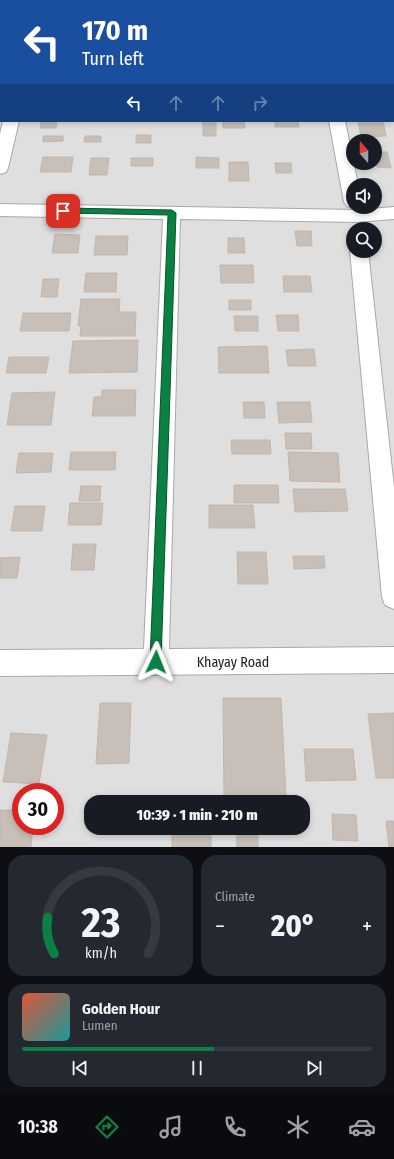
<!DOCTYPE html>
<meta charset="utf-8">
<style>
:root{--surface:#171b24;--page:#242831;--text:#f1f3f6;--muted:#9ea1a6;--line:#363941;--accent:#0b8043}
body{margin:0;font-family:"Fira Sans Condensed",sans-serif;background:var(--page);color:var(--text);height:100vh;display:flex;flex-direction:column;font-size:15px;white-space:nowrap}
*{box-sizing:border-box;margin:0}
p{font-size:13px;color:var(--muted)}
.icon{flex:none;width:22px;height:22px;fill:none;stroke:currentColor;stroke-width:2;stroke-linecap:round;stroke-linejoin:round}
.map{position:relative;height:847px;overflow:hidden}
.side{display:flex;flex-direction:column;gap:8px;padding:8px;background:#0d0f14;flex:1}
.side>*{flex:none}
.guide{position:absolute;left:0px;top:0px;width:394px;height:122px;box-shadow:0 2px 6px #0003;background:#1a4fa0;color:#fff;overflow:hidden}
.needle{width:26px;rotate:340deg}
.fabs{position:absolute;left:346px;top:134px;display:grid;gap:8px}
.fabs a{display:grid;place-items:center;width:36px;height:36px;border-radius:50%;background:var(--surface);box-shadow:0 2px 6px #0003;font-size:20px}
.speed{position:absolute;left:12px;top:783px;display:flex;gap:8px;font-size:20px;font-weight:700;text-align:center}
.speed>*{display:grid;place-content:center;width:52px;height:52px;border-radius:50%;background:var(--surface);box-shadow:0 2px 6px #0003;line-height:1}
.speed .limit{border:6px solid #d22;background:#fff;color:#111}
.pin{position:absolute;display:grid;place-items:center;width:34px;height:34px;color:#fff;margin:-17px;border-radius:8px;box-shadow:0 2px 6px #0006}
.me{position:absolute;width:44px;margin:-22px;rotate:2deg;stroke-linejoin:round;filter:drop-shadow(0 0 3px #0008)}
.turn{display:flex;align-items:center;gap:14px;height:84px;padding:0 16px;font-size:18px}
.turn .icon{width:52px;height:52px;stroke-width:2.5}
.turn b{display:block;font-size:28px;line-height:34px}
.lanes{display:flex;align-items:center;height:38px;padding:0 16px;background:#0003;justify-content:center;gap:20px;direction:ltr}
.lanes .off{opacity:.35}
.big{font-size:30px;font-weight:800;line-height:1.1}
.side .widget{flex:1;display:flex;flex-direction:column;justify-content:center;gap:6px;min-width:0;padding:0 14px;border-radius:16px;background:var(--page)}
.side .dial{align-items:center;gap:0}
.dial svg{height:104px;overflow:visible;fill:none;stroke:var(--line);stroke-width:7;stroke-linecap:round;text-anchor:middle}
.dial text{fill:var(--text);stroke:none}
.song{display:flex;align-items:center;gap:12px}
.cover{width:48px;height:48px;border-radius:6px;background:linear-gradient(135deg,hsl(10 70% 55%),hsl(180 70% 35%))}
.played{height:4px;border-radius:2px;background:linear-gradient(90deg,var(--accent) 55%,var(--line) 55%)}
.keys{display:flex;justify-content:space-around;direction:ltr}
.heat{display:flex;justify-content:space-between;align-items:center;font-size:22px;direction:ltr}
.side .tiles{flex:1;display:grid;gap:8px;grid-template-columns:1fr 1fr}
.widget:last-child{grid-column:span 2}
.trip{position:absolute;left:84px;top:795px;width:226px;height:40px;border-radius:16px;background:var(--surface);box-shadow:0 2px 6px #0003;font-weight:800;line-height:40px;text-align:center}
.tabs{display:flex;height:64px;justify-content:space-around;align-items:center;background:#090b0e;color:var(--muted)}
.tabs .icon{width:28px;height:28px}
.tabs .active{color:var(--accent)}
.tabs b{font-size:18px;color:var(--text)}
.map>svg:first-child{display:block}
</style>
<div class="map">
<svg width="394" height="847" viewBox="0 0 394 847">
<rect width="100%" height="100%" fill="#f2efe9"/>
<path fill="#e0dfdf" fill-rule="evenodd" d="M 0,0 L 394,0 L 394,847 L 0,847 ZM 1,1 L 393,1 L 393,121 L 1,121 ZM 353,141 L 375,141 L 375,163 L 353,163 ZM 353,185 L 375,185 L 375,207 L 353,207 ZM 353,229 L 375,229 L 375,251 L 353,251 ZM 21,792 L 55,792 L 55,826 L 21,826 ZM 91,802 L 303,802 L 303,828 L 91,828 Z"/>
<path fill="#c7bfb8" stroke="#c4b6ab" d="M 41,121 L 57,121 L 56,128 L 40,128 Z
M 203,121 L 216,121 L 216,136 L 203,136 Z
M 223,121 L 244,121 L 245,128 L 223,128 Z
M 275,121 L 298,121 L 299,127 L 275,127 Z
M 358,121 L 383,121 L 386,136 L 361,137 Z
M 136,135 L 151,135 L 151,143 L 136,143 Z
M 43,136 L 63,136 L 63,141 L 43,142 Z
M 85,136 L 101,136 L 101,142 L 84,142 Z
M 375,152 L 387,152 L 391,168 L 377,167 Z
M 43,157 L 73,157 L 71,172 L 40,172 Z
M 196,157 L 219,158 L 219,168 L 196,168 Z
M 91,158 L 109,158 L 107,175 L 89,175 Z
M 131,158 L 153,158 L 153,166 L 131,166 Z
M 229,162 L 248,162 L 249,181 L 229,181 Z
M 275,163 L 291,163 L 292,173 L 276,173 Z
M 295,231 L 311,231 L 312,246 L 297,246 Z
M 55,234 L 80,235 L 78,253 L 52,253 Z
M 96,236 L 128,236 L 127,255 L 94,255 Z
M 228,238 L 244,238 L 245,253 L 228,253 Z
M 220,265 L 253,265 L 254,283 L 221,283 Z
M 86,273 L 117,273 L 116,292 L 84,292 Z
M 283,276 L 310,276 L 312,292 L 284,292 Z
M 43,279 L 59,279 L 57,297 L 41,297 Z
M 81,299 L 120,299 L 119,312 L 136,312 L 135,336 L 80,336 L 81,326 L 78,326 Z
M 229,300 L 251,300 L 251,310 L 229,310 Z
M 23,313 L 71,313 L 69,331 L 20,331 Z
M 276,315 L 298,315 L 299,331 L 278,331 Z
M 234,316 L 258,316 L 258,331 L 235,331 Z
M 138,340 L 137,372 L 69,373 L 73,341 Z
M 267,346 L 269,373 L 219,373 L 218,347 Z
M 314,349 L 316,366 L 288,366 L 286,350 Z
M 9,357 L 49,357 L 46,373 L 6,373 Z
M 102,390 L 136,390 L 135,416 L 92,416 L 94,397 L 102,397 Z
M 55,392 L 51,425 L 7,425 L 12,393 Z
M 243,402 L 264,402 L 265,418 L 244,418 Z
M 277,402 L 310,402 L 312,422 L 279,423 Z
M 285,433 L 311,433 L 312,449 L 286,449 Z
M 231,440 L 270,440 L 271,454 L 232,454 Z
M 71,452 L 116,452 L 115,470 L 69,470 Z
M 288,452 L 338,453 L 340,482 L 290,481 Z
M 19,453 L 53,453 L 51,472 L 16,473 Z
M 234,485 L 278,485 L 279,503 L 234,503 Z
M 81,486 L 101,486 L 100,501 L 79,501 Z
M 293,489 L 345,489 L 348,511 L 295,512 Z
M 70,503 L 103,503 L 101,525 L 68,525 Z
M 209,505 L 253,505 L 255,528 L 209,528 Z
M 15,506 L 45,506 L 42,531 L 11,531 Z
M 73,544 L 96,544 L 94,570 L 71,570 Z
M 237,552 L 266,552 L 268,584 L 238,584 Z
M 293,556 L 324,556 L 325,568 L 294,569 Z
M 20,557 L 17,578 L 0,578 L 0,558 Z
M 223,698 L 281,698 L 286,797 L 224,797 Z
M 100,703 L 131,703 L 129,763 L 96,764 Z
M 394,713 L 394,778 L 376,778 L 368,714 Z
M 11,733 L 47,735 L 39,784 L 3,782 Z
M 304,749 L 353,749 L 356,780 L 306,781 Z
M 0,810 L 21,810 L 21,826 L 33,826 L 31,847 L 0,847 Z
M 332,814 L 356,815 L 358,841 L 333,840 Z
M 386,821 L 394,821 L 394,847 L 389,847 Z
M 172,828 L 211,828 L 211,847 L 172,847 Z
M 236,828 L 258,828 L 258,847 L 237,847 Z"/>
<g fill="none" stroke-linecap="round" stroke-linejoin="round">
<defs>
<path id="minor" d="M 31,0 L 45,0 L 45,1 L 31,1 Z
M 318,0 L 332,0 L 332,1 L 318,1 Z
M 393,10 L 394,10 L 394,18 L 393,18 Z
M 393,99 L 394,99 L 394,109 L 393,109 Z
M 3,121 L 19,121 L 8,168 L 6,172 L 0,174 L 0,134 Z
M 329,121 L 345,121 L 358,185 L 353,185 L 353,207 L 356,207 L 353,208 L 347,206 L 344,202 Z
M 0,204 L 356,210 L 394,207 L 394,219 L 356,222 L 180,219 L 169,649 L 394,647 L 394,673 L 0,676 L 0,650 L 144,649 L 163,219 L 0,216 Z
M 353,246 L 353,251 L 368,251 L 394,488 L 394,609 L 385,605 L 382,597 L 350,251 Z"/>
</defs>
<use href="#minor" stroke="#a9a9a9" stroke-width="2"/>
<use href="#minor" fill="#fff" fill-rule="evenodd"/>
</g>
<path fill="#0b8043" stroke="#07532c" d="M 63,208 L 172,210 L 176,213 L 161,662 L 160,666 L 156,668 L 152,666 L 150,662 L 168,215 L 63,213 L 59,211 Z"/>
<g text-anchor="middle" stroke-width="3.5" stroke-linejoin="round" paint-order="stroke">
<g font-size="14" fill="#222" stroke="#fff">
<text x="233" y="667">Khayay Road</text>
</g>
</g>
</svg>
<div class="fabs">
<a><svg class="needle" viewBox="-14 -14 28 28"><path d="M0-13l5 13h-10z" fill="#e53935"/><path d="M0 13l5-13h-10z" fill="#9ea1a6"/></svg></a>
<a><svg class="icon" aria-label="sound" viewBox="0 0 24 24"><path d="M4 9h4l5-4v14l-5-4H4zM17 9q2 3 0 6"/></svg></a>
<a><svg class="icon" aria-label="search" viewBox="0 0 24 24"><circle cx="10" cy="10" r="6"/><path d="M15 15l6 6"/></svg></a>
</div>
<div class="speed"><div class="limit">30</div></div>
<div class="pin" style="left:63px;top:211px;background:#d93025"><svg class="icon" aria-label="arrive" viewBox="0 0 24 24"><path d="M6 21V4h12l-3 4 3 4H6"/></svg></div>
<svg class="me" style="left:156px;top:662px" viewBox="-20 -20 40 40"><path d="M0-17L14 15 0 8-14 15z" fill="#0b8043" stroke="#fff" stroke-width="4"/></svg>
<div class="trip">10:39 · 1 min · 210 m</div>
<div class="guide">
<div class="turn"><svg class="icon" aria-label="left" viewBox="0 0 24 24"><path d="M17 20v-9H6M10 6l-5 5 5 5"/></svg><div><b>170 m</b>Turn left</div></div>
<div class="lanes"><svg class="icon" aria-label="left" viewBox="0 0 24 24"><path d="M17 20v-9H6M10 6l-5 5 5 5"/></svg><svg class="icon off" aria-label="ahead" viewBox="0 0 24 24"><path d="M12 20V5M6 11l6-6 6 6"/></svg><svg class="icon off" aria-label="ahead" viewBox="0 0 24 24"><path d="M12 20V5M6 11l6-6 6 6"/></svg><svg class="icon off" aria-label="right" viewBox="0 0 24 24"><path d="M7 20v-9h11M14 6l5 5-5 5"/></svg></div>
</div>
</div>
<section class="side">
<div class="tiles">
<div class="widget dial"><svg viewBox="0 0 100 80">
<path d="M14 69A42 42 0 1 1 86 69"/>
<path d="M14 69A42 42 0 0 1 9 41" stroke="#0b8043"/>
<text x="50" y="56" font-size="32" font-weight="700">23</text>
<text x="50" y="72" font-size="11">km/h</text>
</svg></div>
<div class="widget"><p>Climate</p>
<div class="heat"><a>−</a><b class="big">20°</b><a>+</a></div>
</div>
<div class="widget">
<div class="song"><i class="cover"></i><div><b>Golden Hour</b><p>Lumen</p></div></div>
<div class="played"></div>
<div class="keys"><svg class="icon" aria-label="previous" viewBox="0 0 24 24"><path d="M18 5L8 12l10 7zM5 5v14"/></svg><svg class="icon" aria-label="pause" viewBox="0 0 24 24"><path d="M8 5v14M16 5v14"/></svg><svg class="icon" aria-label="next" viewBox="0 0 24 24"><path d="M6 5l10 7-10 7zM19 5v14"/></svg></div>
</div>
</div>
</section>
<nav class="tabs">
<b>10:38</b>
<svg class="icon active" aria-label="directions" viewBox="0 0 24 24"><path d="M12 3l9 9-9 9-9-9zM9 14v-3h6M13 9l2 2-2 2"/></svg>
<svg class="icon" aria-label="music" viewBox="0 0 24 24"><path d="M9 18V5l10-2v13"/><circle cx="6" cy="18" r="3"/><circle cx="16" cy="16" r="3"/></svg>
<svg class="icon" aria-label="phone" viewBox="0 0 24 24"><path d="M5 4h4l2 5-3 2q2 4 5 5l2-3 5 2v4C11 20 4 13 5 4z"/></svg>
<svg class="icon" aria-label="climate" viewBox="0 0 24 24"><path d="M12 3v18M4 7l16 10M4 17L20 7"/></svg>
<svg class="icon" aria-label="car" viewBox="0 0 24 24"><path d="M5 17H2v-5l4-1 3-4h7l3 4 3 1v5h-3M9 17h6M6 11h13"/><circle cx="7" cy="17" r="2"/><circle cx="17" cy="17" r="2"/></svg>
</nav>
